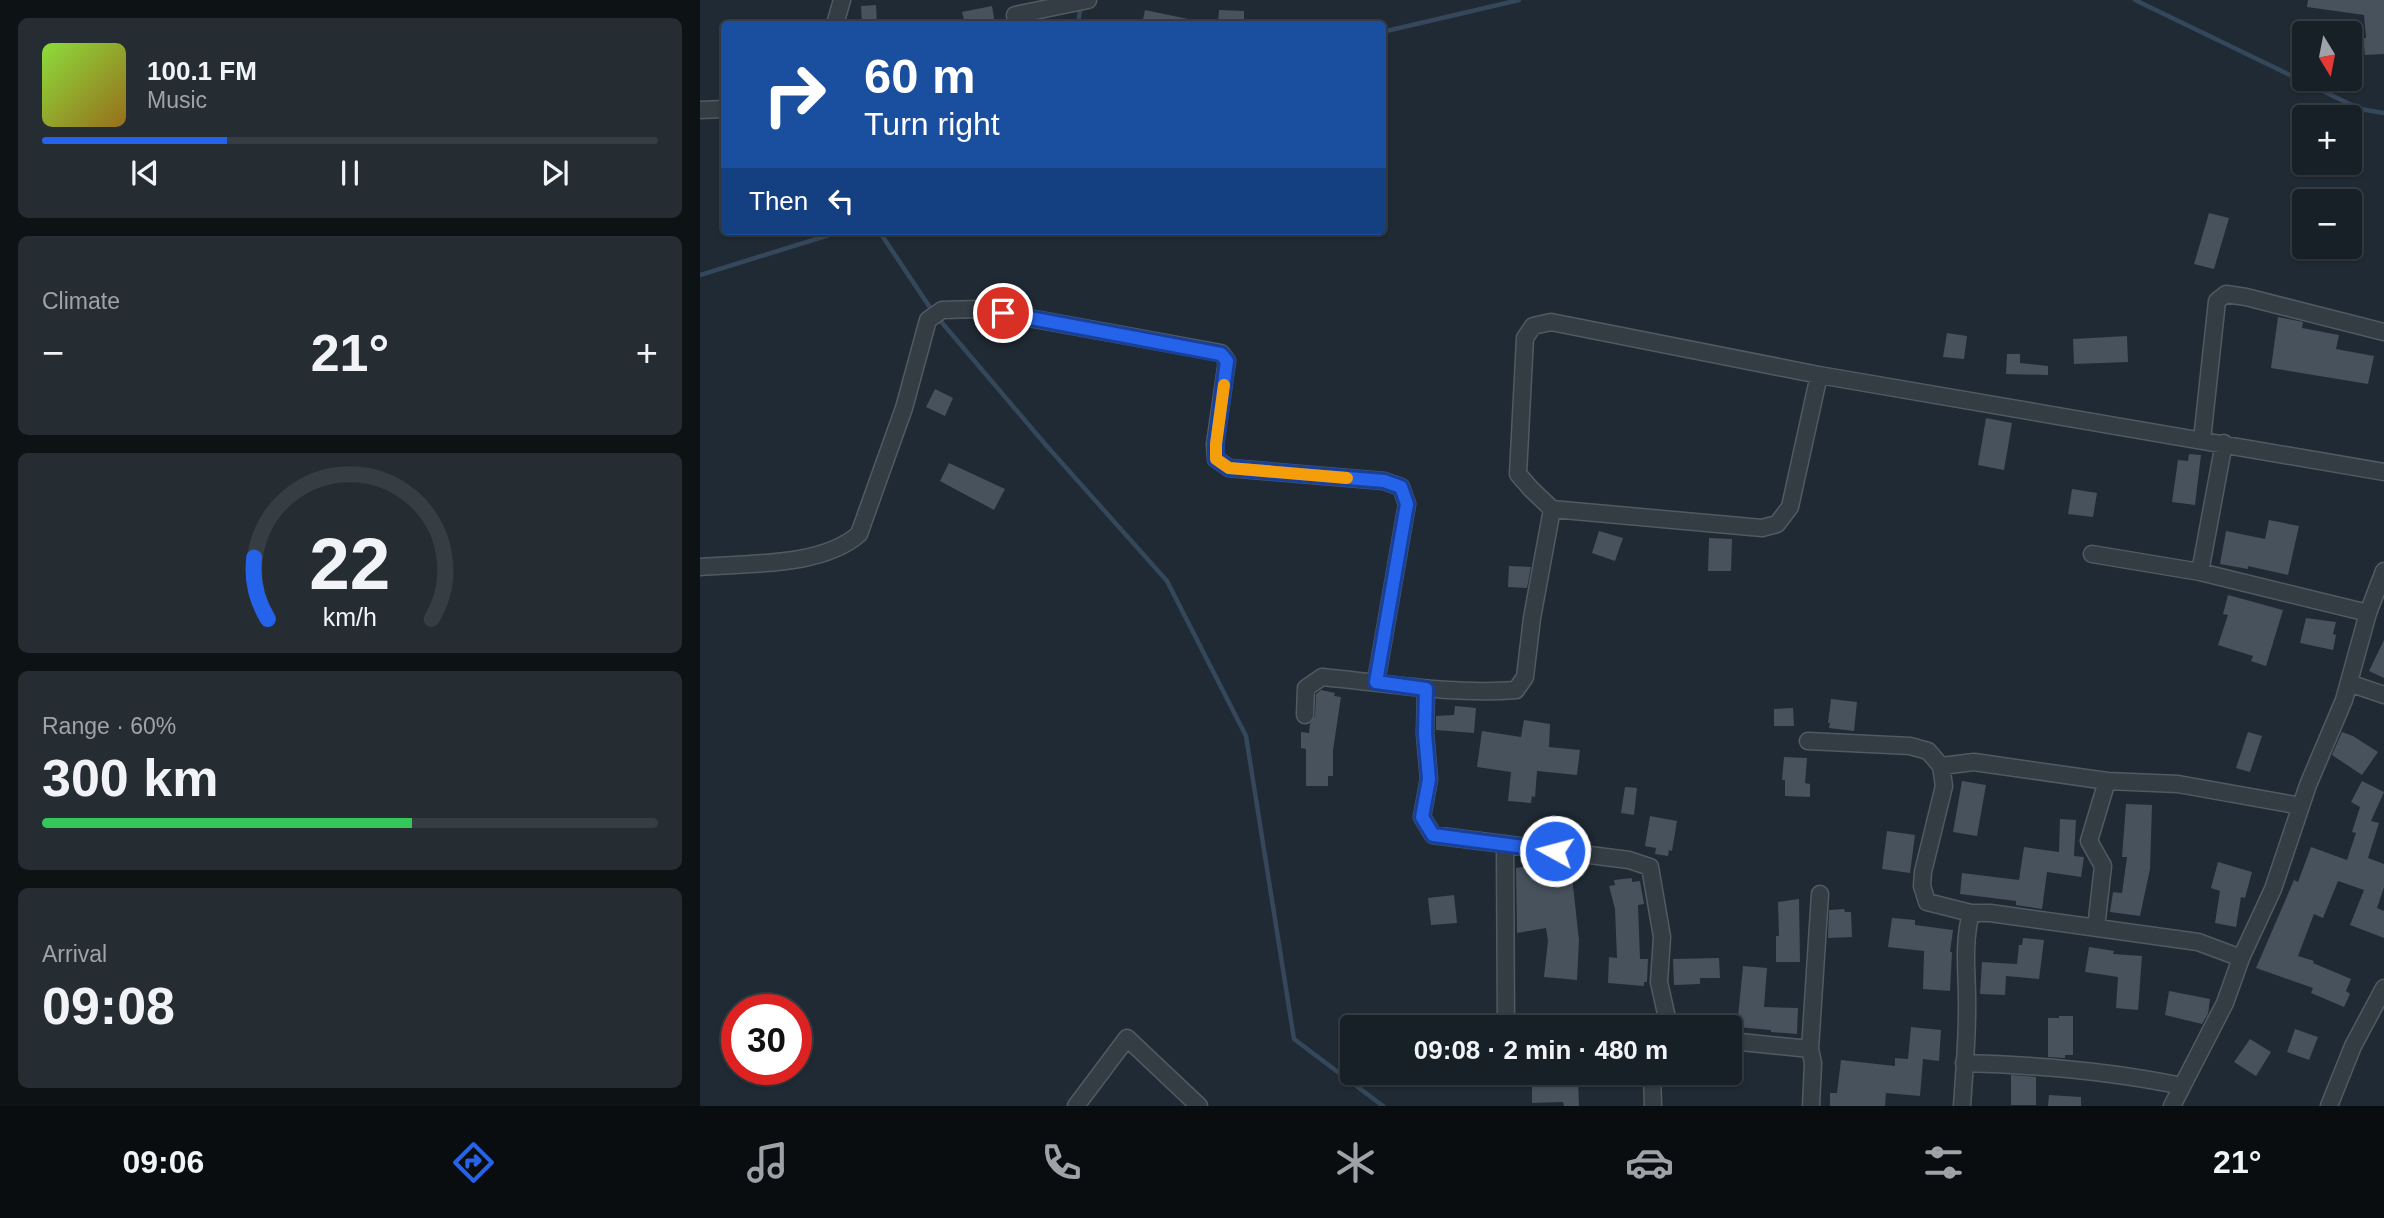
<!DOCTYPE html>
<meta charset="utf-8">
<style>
:root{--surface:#182027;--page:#252d33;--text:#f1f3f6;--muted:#9fa3a7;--line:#363e44;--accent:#2563eb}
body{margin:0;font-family:Helvetica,sans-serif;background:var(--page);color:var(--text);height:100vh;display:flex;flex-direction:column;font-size:26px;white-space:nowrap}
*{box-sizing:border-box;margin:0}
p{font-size:23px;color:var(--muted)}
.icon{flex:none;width:38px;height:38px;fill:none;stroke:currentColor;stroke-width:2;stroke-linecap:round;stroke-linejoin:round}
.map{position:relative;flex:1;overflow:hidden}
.sheet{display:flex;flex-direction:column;gap:18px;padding:18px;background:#0d1215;width:700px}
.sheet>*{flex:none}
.top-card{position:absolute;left:21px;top:21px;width:665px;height:214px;border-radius:7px;box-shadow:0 2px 5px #0004,0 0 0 2px var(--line);background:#1a4fa0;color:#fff;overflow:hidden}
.needle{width:46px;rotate:170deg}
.tools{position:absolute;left:1592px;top:21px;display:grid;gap:14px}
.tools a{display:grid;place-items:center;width:70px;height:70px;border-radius:7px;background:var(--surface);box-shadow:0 2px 5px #0004,0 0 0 2px var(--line);font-size:35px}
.speed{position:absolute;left:21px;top:994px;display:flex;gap:14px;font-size:35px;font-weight:700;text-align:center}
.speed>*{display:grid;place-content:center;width:91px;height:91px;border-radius:50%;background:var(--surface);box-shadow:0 2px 5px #0004,0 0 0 2px var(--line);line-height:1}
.speed .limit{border:10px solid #d22;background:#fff;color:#111}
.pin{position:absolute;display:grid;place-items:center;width:60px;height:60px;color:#fff;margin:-30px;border:4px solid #fff;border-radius:50%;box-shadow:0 2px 7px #0007}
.me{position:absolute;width:77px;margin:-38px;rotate:277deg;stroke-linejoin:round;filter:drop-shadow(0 0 5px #0008)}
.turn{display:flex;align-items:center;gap:24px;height:147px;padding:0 28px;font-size:32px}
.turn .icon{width:91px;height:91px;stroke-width:2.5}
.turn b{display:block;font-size:49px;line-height:60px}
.then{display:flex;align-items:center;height:66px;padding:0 28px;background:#0003;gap:14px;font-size:26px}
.big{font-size:52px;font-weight:700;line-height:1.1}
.sheet .card{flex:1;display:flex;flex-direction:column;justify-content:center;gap:10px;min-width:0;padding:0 24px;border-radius:10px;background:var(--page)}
.sheet .dial{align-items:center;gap:0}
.dial svg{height:182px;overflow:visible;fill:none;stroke:var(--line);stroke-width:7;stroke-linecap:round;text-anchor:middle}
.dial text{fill:var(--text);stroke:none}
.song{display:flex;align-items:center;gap:21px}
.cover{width:84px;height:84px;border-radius:10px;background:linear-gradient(135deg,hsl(90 70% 55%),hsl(40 70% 35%))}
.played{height:7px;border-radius:4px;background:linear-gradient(90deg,var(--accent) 30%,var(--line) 30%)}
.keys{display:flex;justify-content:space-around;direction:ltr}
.heat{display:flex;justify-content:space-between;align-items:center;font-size:38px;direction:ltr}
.charge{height:10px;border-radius:5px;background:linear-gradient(90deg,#34c759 60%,var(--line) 0)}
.trip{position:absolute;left:640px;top:1015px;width:402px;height:70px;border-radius:7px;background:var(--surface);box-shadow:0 2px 5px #0004,0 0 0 2px var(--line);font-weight:700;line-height:70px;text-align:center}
.dock{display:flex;height:112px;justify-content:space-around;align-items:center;background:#0a0d10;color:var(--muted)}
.dock .icon{width:49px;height:49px}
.dock .current{color:var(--accent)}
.dock b{font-size:32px;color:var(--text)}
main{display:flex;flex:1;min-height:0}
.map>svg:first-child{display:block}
</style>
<main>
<section class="sheet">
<div class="card">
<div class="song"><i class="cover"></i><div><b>100.1 FM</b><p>Music</p></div></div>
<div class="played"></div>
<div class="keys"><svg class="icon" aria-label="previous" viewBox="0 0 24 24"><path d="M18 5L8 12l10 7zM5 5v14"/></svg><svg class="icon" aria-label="pause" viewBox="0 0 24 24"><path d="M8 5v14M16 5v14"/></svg><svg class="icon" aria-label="next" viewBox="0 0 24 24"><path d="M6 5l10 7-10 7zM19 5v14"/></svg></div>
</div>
<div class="card"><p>Climate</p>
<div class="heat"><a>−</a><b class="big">21°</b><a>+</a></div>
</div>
<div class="card dial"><svg viewBox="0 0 100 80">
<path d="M14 69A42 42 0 1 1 86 69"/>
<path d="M14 69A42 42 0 0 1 8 42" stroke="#2563eb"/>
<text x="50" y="56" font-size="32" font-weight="700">22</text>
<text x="50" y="72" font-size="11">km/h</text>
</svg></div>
<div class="card"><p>Range · 60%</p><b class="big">300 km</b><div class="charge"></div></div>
<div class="card"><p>Arrival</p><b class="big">09:08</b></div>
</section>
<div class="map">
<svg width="1684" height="1106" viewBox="0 0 1684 1106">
<rect width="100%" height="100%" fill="#202a34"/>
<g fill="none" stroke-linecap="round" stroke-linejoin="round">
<path stroke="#35475a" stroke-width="4.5" d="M 1435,0 L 1660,109 L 1684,113
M 378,24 L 381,4
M 682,32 L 819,0
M 179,231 L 233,312
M 0,275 L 142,231
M 238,318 L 345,444 L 467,581 L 546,736 L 594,1039 L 683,1106"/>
</g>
<path fill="#47525d" d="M 1608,0 L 1684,0 L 1684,54 L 1665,55 L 1663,38 L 1666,38 L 1664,15 L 1607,7 Z
M 176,5 L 177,24 L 162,24 L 161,6 Z
M 292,6 L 295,24 L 265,24 L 262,12 Z
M 445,10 L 488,19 L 487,24 L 442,24 Z
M 519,10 L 544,11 L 544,24 L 518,24 Z
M 1509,213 L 1529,218 L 1514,269 L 1494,264 Z
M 1578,317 L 1603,322 L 1602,328 L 1639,335 L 1636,349 L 1674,356 L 1668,384 L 1571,368 Z
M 1247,333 L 1267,336 L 1264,359 L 1243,357 Z
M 1427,336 L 1428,362 L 1374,364 L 1373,339 Z
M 1307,354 L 1320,354 L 1320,363 L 1348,366 L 1348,375 L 1306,374 Z
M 235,389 L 253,398 L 245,416 L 226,407 Z
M 1286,418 L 1312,423 L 1304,470 L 1278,465 Z
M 1489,454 L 1501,455 L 1495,505 L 1472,502 L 1478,460 L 1488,461 Z
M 249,463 L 305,489 L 294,510 L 240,481 Z
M 1372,489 L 1397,493 L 1393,517 L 1368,514 Z
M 1569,520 L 1599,526 L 1588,575 L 1548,566 L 1548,569 L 1520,564 L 1526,531 L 1565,539 Z
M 899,531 L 923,538 L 915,561 L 892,553 Z
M 1009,538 L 1032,539 L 1031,571 L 1008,571 Z
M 809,566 L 831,567 L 827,588 L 808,587 Z
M 1528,595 L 1583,610 L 1566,666 L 1551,661 L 1553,656 L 1518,645 L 1528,615 L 1523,614 Z
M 1606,618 L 1636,622 L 1633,634 L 1636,635 L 1633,650 L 1600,643 Z
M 1684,640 L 1684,678 L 1669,671 Z
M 621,690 L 635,693 L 634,696 L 641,697 L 633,750 L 633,776 L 628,776 L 628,786 L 606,786 L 606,749 L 601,748 L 601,732 L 609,733 L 610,724 L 615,716 L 616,694 Z
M 1131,699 L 1157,702 L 1154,731 L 1129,728 L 1130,723 L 1128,723 Z
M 755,706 L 776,708 L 774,733 L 736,730 L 736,716 L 754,715 Z
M 1093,708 L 1094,726 L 1074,726 L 1074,709 Z
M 824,720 L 850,724 L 849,747 L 880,750 L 877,775 L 837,771 L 835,797 L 832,796 L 831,803 L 808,801 L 811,772 L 777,767 L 782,731 L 821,737 Z
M 1548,732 L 1562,736 L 1550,772 L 1536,768 Z
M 1642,732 L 1653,736 L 1678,752 L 1662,775 L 1632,755 Z
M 1084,757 L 1107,758 L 1105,783 L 1110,784 L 1110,797 L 1085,796 L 1085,780 L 1082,780 Z
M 1262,781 L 1286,785 L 1277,836 L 1253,832 Z
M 1662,781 L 1684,792 L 1671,821 L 1679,823 L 1668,858 L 1684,864 L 1684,887 L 1677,908 L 1684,911 L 1684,938 L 1650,925 L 1664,890 L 1638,881 L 1623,918 L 1614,914 L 1598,956 L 1614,961 L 1613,963 L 1651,979 L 1646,991 L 1650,994 L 1644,1007 L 1611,993 L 1613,988 L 1556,968 L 1594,880 L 1598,882 L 1611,847 L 1647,860 L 1656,833 L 1652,832 L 1660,807 L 1651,802 Z
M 925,787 L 937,788 L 934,815 L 921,813 Z
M 1426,804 L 1452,805 L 1450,869 L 1440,916 L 1410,912 L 1413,892 L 1422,893 L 1427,857 L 1422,857 Z
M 950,816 L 977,821 L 972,851 L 969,850 L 968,856 L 955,854 L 956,848 L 945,846 Z
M 1360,819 L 1376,820 L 1374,856 L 1384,857 L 1381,877 L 1347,872 L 1342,909 L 1316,905 L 1316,901 L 1260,894 L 1262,873 L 1319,880 L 1324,847 L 1359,852 Z
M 1187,831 L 1215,835 L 1210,873 L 1182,869 Z
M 1518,862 L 1552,872 L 1545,898 L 1541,897 L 1536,927 L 1515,923 L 1520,891 L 1511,888 Z
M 828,866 L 829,871 L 836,870 L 838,881 L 872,877 L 879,940 L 877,980 L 844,977 L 848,941 L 846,928 L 817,933 L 816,868 Z
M 932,878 L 932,882 L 940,881 L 944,904 L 938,905 L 940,959 L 948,959 L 947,982 L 944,982 L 944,986 L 908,983 L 909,957 L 917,958 L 915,909 L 909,886 L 915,885 L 914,880 Z
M 754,895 L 757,923 L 731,925 L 728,898 Z
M 1099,899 L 1100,962 L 1076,962 L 1076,936 L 1079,936 L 1078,902 Z
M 1144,909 L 1145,912 L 1151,912 L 1152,937 L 1128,938 L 1129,910 Z
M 1192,918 L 1215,920 L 1215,925 L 1253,930 L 1250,952 L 1252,952 L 1250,991 L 1223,989 L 1224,951 L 1188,947 Z
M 1323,938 L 1344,940 L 1339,979 L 1306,976 L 1305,995 L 1280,994 L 1282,962 L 1317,964 L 1319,945 L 1322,945 Z
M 1389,947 L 1414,951 L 1413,954 L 1442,956 L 1438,1010 L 1416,1008 L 1418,977 L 1385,972 Z
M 1019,958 L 1020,978 L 1000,978 L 1000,984 L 974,985 L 973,959 Z
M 1043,966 L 1067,968 L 1064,1007 L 1098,1008 L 1097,1034 L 1071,1032 L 1071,1030 L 1037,1027 Z
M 1469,991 L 1510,999 L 1508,1014 L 1502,1024 L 1465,1015 Z
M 736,1014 L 759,1016 L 758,1027 L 734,1027 Z
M 1359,1016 L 1373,1016 L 1373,1055 L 1365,1055 L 1365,1058 L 1348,1057 L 1348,1018 L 1359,1018 Z
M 1211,1027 L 1241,1030 L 1239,1061 L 1223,1059 L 1220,1096 L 1186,1093 L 1185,1106 L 1130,1106 L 1130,1093 L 1137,1093 L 1141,1060 L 1195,1066 L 1195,1058 L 1208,1059 Z
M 1595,1029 L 1618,1037 L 1609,1060 L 1587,1052 Z
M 1550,1039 L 1571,1052 L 1556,1076 L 1534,1062 Z
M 1311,1075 L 1336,1077 L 1336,1105 L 1311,1105 Z
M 844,1076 L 844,1082 L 878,1081 L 879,1106 L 864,1106 L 863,1102 L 832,1103 L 832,1077 Z
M 1349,1095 L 1381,1097 L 1381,1106 L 1348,1106 Z"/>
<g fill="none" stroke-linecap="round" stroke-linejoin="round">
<defs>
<path id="street" d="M 135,24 L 142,0
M 317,24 L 315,15 L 388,0
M 0,110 L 24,109
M 1502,440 L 1517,301 L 1526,294 L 1546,297 L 1684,332
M 852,509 L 1062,528 L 1077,524 L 1090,507 L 1119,375
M 1392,554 L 1500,572 L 1668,613
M 0,567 C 47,563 122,567 159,534 L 204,408 L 228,320 L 242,310 L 280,309 L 521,353 L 527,361 L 515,444 L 516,459 L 529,468 L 684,481 L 701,487 L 707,504 L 676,682
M 1500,572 L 1524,443
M 1649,683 L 1684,695
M 726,689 L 725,734 L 729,779 L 722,817 L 733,835 L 929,860 L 950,867 L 962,937 L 959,982 L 969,1027
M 605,715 L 606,688 L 622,677 C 686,683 751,695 816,690 L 825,677 L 832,618 L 852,509 L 831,489 L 818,474 L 825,338 L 833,326 L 851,322 L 1119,375 L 1684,472
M 1108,741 L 1210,746 L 1228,751 L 1241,766 L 1244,786 L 1223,872 L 1222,886 L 1227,902 L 1271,913 L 1290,913 L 1498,942 L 1541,958
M 1241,766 L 1274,762 L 1407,781 L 1478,784 L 1601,806
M 805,844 L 806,1027
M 1396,928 L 1403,866 L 1389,841 L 1407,781
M 1031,1041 L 1110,1049 L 1113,1063 L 1111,1106
M 1110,1049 L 1120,894
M 1264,1063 C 1338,1065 1410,1071 1482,1086
M 952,1073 L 953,1106
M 376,1106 L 427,1038 L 499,1106
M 1262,1106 C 1264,1075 1267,1043 1267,1012 C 1268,979 1262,946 1271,913
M 1472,1106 L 1525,1003 L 1541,958 L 1573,889 L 1608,785 L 1644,700 L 1668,613 L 1684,571
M 1629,1106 L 1653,1046 L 1684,988"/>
</defs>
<use href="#street" stroke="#515a62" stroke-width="19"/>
<use href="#street" stroke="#343c44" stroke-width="16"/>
</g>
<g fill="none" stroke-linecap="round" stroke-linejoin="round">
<defs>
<path id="route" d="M 303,313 L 521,354 L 527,361 L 516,444 L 516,459 L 529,468 L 684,481 L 701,487 L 707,504 L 676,682 L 726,689 L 725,734 L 729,779 L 722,817 L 733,835 L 855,851"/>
</defs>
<use href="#route" stroke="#184099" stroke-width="18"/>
<use href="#route" stroke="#2563eb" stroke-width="12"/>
<path stroke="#f59e0b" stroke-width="12" d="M 524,385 L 516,444 L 516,459 L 529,468 L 647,478"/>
</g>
</svg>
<div class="tools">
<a><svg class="needle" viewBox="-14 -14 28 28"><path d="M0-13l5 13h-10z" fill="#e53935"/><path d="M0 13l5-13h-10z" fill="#9fa3a7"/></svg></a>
<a>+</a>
<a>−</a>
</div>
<div class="speed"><div class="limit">30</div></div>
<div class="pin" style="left:303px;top:313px;background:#d93025"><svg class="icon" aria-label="arrive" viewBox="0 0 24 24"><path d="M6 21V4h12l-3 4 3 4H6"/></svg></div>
<svg class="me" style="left:855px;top:851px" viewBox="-20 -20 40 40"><circle r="17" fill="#2563eb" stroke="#fff" stroke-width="3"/><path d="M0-11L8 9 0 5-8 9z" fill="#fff"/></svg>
<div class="trip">09:08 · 2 min · 480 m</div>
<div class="top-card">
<div class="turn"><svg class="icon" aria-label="right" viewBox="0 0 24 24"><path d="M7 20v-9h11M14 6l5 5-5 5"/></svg><div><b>60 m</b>Turn right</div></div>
<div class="then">Then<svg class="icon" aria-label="left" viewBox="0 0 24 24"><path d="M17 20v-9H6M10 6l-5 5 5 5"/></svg></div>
</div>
</div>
</main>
<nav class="dock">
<b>09:06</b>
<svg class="icon current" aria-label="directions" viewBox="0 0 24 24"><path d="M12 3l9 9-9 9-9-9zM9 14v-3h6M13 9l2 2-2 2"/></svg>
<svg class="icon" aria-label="music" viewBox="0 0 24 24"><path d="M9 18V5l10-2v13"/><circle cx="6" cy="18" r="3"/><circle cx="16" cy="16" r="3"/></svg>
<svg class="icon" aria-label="phone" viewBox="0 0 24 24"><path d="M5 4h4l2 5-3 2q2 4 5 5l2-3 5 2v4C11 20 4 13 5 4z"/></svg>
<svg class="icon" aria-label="climate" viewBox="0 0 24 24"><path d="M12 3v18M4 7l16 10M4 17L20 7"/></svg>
<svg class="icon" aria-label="car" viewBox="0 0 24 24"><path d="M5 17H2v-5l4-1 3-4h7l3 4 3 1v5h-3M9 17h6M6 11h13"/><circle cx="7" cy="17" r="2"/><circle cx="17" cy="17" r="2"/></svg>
<svg class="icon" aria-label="filters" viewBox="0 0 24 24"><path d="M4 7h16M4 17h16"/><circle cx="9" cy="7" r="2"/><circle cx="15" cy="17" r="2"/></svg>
<b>21°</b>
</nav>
